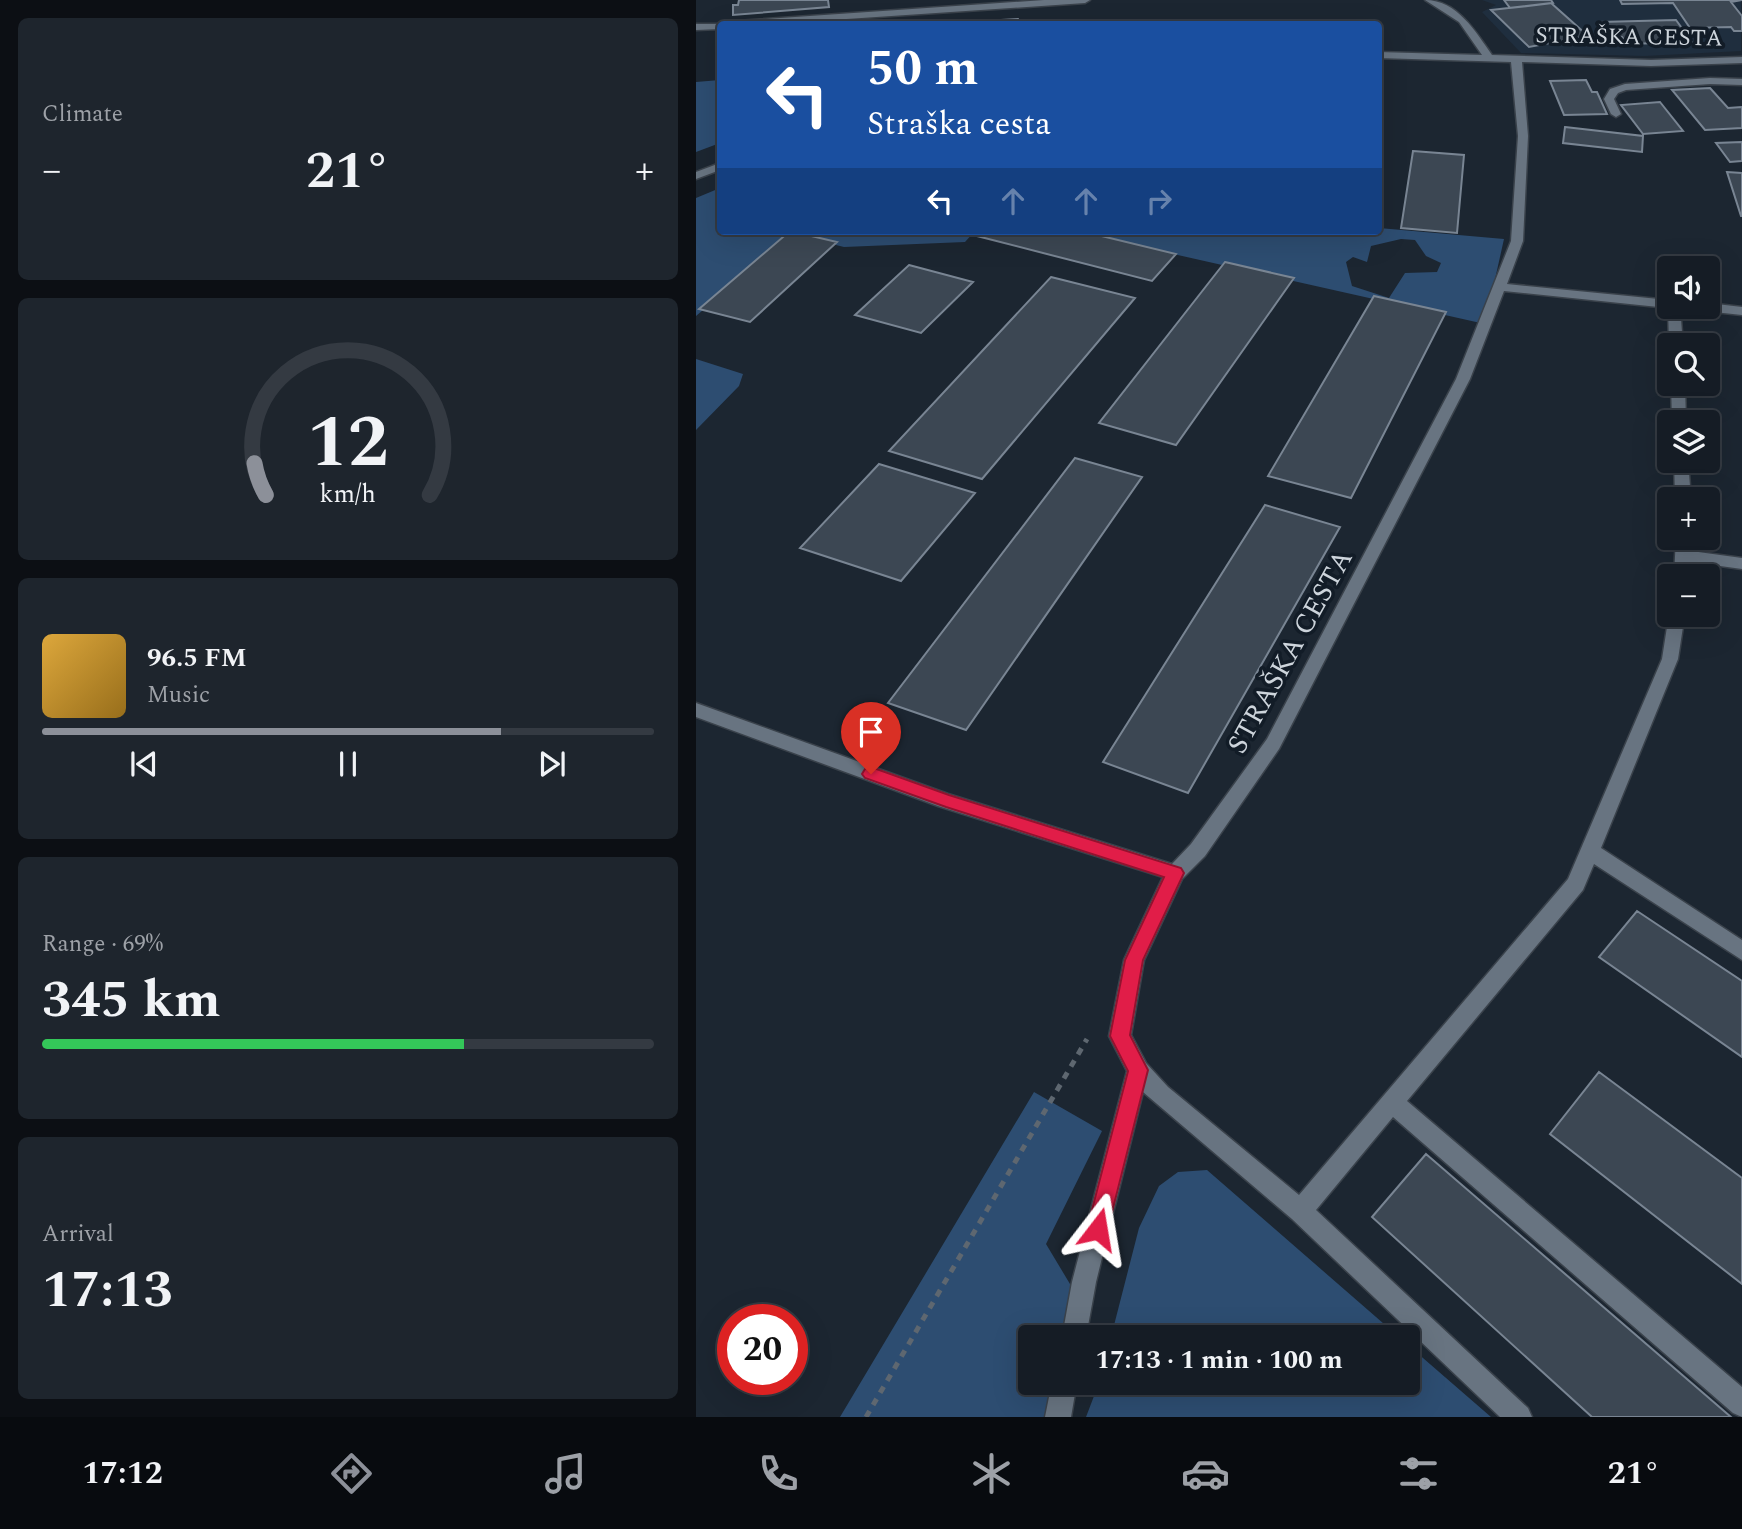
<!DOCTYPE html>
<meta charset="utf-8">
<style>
:root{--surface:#151c25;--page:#1e252d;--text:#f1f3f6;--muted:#9da1a7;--line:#343a42;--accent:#8c9099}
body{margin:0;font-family:Spectral,serif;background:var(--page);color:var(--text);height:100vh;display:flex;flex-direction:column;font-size:26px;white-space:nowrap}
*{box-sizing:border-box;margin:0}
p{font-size:23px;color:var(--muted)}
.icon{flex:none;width:38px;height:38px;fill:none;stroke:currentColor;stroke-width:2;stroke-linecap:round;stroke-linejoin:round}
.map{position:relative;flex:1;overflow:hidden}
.details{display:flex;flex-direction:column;gap:18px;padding:18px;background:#0c0f14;width:696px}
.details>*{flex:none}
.top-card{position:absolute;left:21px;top:21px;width:665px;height:214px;border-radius:7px;box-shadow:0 7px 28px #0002,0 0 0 2px var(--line);background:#1a4fa0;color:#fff;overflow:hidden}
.tools{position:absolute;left:961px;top:256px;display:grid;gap:14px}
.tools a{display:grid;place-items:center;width:63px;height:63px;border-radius:7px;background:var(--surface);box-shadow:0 7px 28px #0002,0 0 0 2px var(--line);font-size:35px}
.speed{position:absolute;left:21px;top:1304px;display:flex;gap:14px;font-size:35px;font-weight:700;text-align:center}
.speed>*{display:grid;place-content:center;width:91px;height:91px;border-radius:50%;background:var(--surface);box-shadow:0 7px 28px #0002,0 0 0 2px var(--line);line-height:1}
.speed .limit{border:10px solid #d22;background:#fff;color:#111}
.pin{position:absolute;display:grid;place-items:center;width:60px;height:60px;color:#fff;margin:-72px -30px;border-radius:50% 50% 50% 0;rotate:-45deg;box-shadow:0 0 7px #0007}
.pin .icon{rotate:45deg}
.me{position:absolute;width:77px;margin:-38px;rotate:14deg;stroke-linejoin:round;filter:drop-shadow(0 0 5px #0008)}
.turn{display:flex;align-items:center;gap:24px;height:147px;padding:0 35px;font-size:32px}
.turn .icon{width:91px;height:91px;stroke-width:2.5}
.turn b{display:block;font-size:49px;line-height:60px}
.lanes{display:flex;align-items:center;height:66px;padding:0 35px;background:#0003;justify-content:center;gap:35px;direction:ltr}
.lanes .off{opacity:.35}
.big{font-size:52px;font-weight:700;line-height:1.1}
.details .widget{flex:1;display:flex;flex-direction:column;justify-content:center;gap:10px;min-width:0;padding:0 24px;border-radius:10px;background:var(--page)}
.details .dial{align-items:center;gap:0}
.dial svg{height:182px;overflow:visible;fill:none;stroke:var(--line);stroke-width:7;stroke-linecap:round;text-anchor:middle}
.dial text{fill:var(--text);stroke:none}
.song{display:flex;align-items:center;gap:21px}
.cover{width:84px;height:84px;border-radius:10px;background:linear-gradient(135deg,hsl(40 70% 55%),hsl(40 70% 35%))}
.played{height:7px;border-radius:4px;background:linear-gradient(90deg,var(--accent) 75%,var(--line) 75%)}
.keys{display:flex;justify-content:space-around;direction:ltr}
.heat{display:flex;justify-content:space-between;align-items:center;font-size:38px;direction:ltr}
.charge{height:10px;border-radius:5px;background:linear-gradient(90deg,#34c759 69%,var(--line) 0)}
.trip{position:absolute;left:322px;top:1325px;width:402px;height:70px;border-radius:7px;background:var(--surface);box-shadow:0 7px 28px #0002,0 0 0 2px var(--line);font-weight:700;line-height:70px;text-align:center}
.dock{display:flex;height:112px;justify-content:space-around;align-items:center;background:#080b0f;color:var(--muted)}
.dock .icon{width:49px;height:49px}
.dock .current{color:var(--accent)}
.dock b{font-size:32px;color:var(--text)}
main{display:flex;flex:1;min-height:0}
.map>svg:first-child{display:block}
</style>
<main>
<section class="details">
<div class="widget"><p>Climate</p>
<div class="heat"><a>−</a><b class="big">21°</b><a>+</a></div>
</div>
<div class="widget dial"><svg viewBox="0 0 100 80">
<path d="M14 69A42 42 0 1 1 86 69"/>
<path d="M14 69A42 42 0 0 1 9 55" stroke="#8c9099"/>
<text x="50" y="56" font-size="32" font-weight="700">12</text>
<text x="50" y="72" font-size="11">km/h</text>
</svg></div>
<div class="widget">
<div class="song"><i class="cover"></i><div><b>96.5 FM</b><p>Music</p></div></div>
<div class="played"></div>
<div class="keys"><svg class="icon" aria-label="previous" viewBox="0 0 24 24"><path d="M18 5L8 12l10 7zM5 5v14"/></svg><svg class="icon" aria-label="pause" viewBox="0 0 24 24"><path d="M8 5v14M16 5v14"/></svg><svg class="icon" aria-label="next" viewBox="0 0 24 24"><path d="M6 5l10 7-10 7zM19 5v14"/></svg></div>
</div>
<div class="widget"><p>Range · 69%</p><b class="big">345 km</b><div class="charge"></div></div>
<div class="widget"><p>Arrival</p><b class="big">17:13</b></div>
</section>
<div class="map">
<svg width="1046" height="1417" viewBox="0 0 1046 1417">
<rect width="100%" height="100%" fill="#1c2631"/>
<path fill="#1f2e3e" d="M 786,0 L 1045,0 L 1045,51 L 949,56 L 825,53 L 786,12 L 800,5 Z"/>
<path fill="#2d4d71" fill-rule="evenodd" d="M 24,80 L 24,143 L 0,152 L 0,82 Z
M 24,188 L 24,231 L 279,231 L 269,242 L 148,247 L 96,234 L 0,316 L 0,198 Z
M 683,228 L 808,239 L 789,324 L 375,231 L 682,231 ZM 705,239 L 719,240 L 730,256 L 745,263 L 741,272 L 709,273 L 693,298 L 656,286 L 650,262 L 657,257 L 671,262 L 675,246 Z
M 0,359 L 47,374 L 43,386 L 0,430 Z
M 338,1092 L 406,1131 L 350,1244 L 377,1289 L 366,1337 L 334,1337 L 334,1382 L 356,1383 L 349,1417 L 144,1417 Z
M 511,1170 L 703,1337 L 415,1337 L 443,1228 L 463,1186 L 482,1172 Z
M 712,1345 L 795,1417 L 390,1417 L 403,1383 L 712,1382 Z"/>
<path fill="#3c4753" stroke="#798593" stroke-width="2" d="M 43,0 L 132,0 L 133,7 L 37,15 L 37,5 L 42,5 Z
M 808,0 L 855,0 L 857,3 L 814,8 Z
M 924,0 L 1046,0 L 1035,2 L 1046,16 L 1046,31 L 1038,31 L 1035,27 L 994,28 L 977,3 L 926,4 Z
M 855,3 L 892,36 L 833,47 L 795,10 Z
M 322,19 L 323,21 L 333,20 L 334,24 L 290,24 L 289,21 Z
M 980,20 L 996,42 L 931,44 L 926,37 L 914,37 L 905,22 Z
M 890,80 L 896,92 L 901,92 L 911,114 L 868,115 L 854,81 Z
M 1014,88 L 1032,108 L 1046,107 L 1046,128 L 1009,130 L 976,90 Z
M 964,102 L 987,131 L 947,134 L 925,105 Z
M 869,127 L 947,136 L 946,152 L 867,143 Z
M 1046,142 L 1046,161 L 1034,162 L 1020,143 Z
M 717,151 L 768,155 L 761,233 L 705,228 Z
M 1031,172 L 1046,173 L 1046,216 L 1045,216 Z
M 94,231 L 141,242 L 54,322 L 3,309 Z
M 277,231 L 385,231 L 480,254 L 456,281 L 273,234 Z
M 529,262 L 598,278 L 480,445 L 403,423 Z
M 213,265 L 277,282 L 225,333 L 159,315 Z
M 355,277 L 439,298 L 286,479 L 193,451 Z
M 678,296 L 750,312 L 655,498 L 572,476 Z
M 379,458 L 446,477 L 270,730 L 192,703 Z
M 183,464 L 279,493 L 205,581 L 104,548 Z
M 569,505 L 644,527 L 492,793 L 407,762 Z
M 941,911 L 1046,981 L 1046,1057 L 903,957 Z
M 903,1072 L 1046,1178 L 1046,1284 L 854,1134 Z
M 730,1154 L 1035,1417 L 896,1417 L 676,1217 Z"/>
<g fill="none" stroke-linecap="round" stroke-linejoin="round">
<defs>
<path id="minor" d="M 348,0 L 394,0 L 389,3 L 76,24 L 36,24 L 41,21 Z
M 729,0 C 761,0 780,32 796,55 L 955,60 L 1046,57 L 1046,63 L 955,66 L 826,62 L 832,136 L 827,241 L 811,284 L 973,300 L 973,306 L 984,306 L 987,345 L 973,345 L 972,308 L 808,291 L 774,379 L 583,749 L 509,856 L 486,879 L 448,960 L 435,1035 L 450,1063 L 472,1087 L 603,1195 L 872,879 L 966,659 L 973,614 L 989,614 L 982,659 L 905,848 L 1046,940 L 1046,960 L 898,864 L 887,890 L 711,1101 L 1046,1387 L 1046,1417 L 1037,1413 L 697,1117 L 620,1210 L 832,1408 L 836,1417 L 804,1417 L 596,1219 L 447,1092 L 400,1282 L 390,1337 L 366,1337 L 376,1282 L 431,1071 L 413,1036 L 428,960 L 467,877 L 242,806 L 0,717 L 0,703 L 252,794 L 476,864 L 495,844 L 571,739 L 760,379 L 815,241 L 822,136 L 815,62 L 682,58 L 682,52 L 786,55 L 763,22 Z
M 0,24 L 28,24 L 24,24 L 24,29 L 0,30 Z
M 1014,78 L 1046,79 L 1046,85 L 1014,84 L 930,90 L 922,93 L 918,99 L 925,114 L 920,117 L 915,114 L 908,99 L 914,89 L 929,84 Z
M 24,163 L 24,170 L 0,179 L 0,172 Z
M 1012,303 L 1046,307 L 1046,315 L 999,310 L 993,306 L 1012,306 Z
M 975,383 L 989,383 L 990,422 L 976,422 Z
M 978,460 L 992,460 L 995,499 L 979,499 Z
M 980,537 L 996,537 L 995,551 L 1046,558 L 1046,569 L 995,562 L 994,576 L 978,576 Z
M 356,1382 L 381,1382 L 375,1417 L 349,1417 Z"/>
</defs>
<use href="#minor" stroke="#3a424b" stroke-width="3"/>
<path stroke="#5e6770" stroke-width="5" stroke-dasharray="7 7" stroke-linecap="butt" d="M 170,1417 L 391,1039"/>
<use href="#minor" fill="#687481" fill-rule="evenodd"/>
</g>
<path fill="#e11d48" stroke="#92132f" stroke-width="2" d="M 175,767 L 253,795 L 485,868 L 488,873 L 447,960 L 434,1035 L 452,1070 L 410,1236 L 402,1240 L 394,1236 L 391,1229 L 432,1071 L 414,1036 L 429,960 L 468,877 L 250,807 L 169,778 L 166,774 L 169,769 Z"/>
<g text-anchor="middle" stroke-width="7" stroke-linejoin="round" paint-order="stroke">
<g font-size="23" fill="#cdd4db" stroke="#121c27">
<text transform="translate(933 36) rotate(1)" y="8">STRAŠKA CESTA</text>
</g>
<g font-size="28" fill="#cdd4db" stroke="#121c27">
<text transform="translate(593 651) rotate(-61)" y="10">STRAŠKA CESTA</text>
</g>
</g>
</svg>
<div class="tools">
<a><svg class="icon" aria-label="sound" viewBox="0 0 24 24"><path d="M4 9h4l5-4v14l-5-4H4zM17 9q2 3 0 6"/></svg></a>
<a><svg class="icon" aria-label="search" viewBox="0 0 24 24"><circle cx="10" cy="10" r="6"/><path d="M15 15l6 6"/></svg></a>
<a><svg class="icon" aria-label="layers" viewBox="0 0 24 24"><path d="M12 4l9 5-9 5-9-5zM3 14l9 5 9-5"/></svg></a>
<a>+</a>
<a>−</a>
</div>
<div class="speed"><div class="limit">20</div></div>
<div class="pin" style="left:175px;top:774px;background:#d93025"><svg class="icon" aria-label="arrive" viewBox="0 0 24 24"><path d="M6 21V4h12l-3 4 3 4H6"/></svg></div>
<svg class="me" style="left:402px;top:1229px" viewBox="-20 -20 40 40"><path d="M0-17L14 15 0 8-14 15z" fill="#e11d48" stroke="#fff" stroke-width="4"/></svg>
<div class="trip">17:13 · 1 min · 100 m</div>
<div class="top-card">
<div class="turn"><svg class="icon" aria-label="left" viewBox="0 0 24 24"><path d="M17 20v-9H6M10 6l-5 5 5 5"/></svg><div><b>50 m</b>Straška cesta</div></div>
<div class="lanes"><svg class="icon" aria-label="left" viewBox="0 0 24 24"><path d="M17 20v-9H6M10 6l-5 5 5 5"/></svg><svg class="icon off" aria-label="ahead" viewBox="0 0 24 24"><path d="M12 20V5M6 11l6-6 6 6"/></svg><svg class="icon off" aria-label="ahead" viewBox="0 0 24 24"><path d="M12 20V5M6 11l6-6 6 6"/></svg><svg class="icon off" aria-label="right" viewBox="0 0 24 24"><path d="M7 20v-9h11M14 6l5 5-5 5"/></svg></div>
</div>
</div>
</main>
<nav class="dock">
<b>17:12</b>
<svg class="icon current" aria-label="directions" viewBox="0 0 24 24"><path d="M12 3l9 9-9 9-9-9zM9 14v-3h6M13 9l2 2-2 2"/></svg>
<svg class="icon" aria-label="music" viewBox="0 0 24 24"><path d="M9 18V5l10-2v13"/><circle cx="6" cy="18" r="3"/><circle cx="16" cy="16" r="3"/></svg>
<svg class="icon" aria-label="phone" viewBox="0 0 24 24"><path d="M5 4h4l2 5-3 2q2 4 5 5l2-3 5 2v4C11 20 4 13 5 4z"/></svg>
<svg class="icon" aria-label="climate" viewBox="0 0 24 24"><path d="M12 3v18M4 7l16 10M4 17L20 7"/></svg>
<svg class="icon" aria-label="car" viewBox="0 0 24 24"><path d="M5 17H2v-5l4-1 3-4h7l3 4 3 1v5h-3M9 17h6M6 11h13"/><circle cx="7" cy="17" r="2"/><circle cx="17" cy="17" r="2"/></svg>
<svg class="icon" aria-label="filters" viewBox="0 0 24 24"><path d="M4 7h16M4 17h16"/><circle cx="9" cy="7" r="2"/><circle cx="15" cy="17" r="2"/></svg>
<b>21°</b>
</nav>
